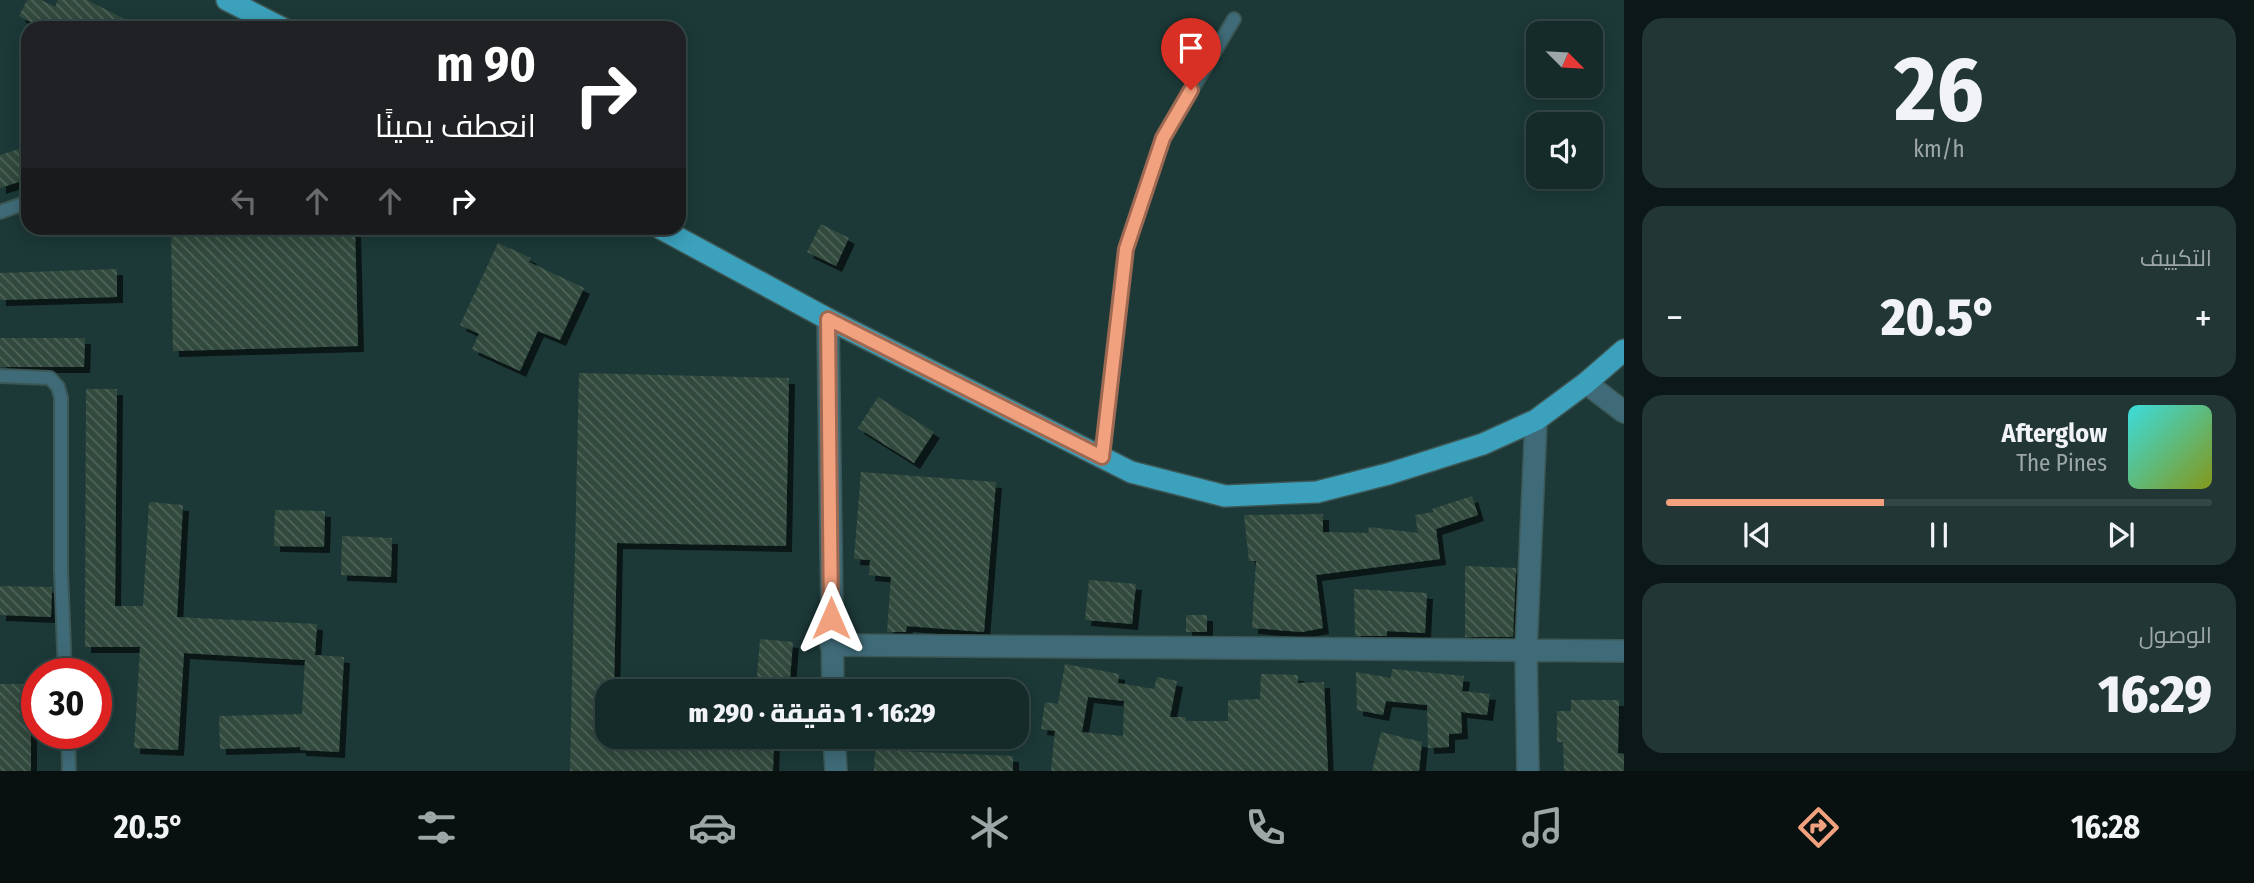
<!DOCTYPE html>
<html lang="ar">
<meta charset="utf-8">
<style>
:root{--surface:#152b29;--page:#223735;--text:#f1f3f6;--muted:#9da7a8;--line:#344746;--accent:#f2a17e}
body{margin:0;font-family:"Fira Sans Condensed",Cairo,sans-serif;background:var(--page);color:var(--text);direction:rtl;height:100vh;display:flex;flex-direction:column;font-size:26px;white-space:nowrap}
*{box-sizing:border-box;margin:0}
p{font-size:23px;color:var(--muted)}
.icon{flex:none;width:38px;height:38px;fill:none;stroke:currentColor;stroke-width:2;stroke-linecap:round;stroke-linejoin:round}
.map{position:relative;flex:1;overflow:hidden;direction:ltr}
.drawer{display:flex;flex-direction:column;gap:18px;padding:18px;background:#0c1817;width:630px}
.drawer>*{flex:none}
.hud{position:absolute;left:21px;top:21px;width:665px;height:214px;border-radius:21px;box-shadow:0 4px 18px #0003,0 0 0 2px var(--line);direction:rtl;background:#202124;color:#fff;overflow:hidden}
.needle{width:46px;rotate:114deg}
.fabs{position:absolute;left:1526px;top:21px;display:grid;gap:14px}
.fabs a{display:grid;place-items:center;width:77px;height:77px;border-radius:14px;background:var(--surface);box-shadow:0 4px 18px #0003,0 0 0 2px var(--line);font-size:35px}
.speed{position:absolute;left:21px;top:658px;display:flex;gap:14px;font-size:35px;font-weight:700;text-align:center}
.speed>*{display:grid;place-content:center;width:91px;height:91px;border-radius:50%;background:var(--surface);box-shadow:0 4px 18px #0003,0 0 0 2px var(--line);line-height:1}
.speed .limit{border:10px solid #d22;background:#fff;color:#111}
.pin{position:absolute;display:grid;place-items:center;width:60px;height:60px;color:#fff;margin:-72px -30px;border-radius:50% 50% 50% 0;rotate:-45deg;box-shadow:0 0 7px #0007}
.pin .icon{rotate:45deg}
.me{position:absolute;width:77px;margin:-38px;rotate:0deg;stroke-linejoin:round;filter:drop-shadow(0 0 5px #0008)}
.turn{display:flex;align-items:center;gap:24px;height:147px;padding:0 35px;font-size:32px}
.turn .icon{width:91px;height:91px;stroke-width:2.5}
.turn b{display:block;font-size:49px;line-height:60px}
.lanes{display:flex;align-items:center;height:66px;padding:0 35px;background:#0003;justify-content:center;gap:35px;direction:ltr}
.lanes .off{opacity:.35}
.big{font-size:52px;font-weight:800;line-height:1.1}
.drawer .widget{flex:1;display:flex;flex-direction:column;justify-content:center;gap:10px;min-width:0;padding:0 24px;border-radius:21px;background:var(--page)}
.drawer .dial{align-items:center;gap:0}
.dial b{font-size:91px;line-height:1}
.song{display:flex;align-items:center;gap:21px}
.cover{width:84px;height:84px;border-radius:10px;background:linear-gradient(135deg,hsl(180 70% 55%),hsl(70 70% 35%))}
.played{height:7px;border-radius:4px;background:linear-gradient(90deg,var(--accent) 40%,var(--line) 40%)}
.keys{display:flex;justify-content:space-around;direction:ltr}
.heat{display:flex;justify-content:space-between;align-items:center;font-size:38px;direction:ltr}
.trip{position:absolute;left:595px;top:679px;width:434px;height:70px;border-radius:21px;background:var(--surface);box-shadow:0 4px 18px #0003,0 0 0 2px var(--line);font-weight:800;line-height:70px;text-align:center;direction:rtl}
.menu{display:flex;height:112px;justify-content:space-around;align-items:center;background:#081110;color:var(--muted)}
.menu .icon{width:49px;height:49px}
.menu .active{color:var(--accent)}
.menu b{font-size:32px;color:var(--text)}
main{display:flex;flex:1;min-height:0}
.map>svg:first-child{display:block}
</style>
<main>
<section class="drawer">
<div class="widget dial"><b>26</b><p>km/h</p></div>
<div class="widget"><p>التكييف</p>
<div class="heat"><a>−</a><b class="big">20.5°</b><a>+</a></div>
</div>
<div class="widget">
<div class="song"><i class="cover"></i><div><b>Afterglow</b><p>The Pines</p></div></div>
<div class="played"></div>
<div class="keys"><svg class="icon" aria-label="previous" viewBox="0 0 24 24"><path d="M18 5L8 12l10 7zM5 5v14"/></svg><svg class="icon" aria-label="pause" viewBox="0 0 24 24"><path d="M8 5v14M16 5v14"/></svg><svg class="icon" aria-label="next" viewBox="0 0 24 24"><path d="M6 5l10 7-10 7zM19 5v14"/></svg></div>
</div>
<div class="widget"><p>الوصول</p><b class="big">16:29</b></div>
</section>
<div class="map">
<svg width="1624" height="771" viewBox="0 0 1624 771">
<defs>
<pattern id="building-back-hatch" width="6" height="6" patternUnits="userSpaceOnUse" patternTransform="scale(1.75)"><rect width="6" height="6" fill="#32493d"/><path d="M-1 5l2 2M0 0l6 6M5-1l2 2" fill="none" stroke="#50645a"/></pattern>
<filter id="shadow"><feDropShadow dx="6" dy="6" stdDeviation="0" flood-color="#0009"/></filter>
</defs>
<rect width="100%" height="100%" fill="#1c3937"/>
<path fill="url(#building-back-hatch)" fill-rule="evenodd" filter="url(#shadow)" d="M 27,0 L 41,0 L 55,7 L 58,0 L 87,0 L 142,28 L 67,28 L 50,19 L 45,28 L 42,28 L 19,16 Z
M 28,146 L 28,179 L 0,188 L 0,155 Z
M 821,224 L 849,238 L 836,266 L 807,252 Z
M 171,228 L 355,228 L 358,346 L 173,351 Z
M 498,243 L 531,258 L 529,262 L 584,288 L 560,340 L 538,331 L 520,371 L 472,349 L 479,334 L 460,325 Z
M 117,269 L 117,297 L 0,300 L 0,273 Z
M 0,338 L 85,338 L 84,367 L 0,367 Z
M 579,373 L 789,378 L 786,546 L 617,543 L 614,691 L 607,691 L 607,737 L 774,737 L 773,771 L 570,771 Z
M 86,389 L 117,389 L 115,606 L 143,606 L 149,502 L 183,505 L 177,617 L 317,624 L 315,655 L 344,657 L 339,752 L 300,750 L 300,747 L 220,749 L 219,716 L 302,714 L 305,660 L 184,653 L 178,750 L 134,748 L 140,647 L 85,647 Z
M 878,397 L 934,432 L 914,463 L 858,428 Z
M 861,472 L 996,482 L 984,632 L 907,626 L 906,632 L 887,632 L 891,577 L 869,575 L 870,560 L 854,559 Z
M 1472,496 L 1478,515 L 1436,529 L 1440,559 L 1316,575 L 1323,628 L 1302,632 L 1252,628 L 1256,561 L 1249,561 L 1244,515 L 1323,514 L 1323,532 L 1368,533 L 1369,527 L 1418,533 L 1415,515 L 1434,512 L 1432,509 Z
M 275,510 L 325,511 L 324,547 L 274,546 Z
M 342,536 L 392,538 L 391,577 L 341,575 Z
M 1465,566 L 1516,568 L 1513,637 L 1465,637 Z
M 1089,580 L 1136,584 L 1132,624 L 1085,620 Z
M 0,586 L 52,587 L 51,617 L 0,615 Z
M 1354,589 L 1427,593 L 1425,633 L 1387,631 L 1387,636 L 1355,636 Z
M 1186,615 L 1207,615 L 1207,632 L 1186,632 Z
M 760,639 L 793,642 L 789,691 L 756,689 Z
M 1065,664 L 1119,674 L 1118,683 L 1154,689 L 1157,677 L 1177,681 L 1170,717 L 1186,717 L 1186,721 L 1228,721 L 1228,700 L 1260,699 L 1261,674 L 1298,675 L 1298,683 L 1324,682 L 1328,771 L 1051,771 L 1055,731 L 1041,729 L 1045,702 L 1058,704 ZM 1088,697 L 1124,701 L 1123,736 L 1082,732 Z
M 1392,669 L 1464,676 L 1462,691 L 1490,694 L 1487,715 L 1461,712 L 1462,733 L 1449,734 L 1449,747 L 1428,748 L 1427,705 L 1386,701 L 1383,715 L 1357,710 L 1356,672 L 1391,678 Z
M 0,684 L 31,684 L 31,771 L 0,771 Z
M 1571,700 L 1619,700 L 1618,753 L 1624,754 L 1624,771 L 1564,771 L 1563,742 L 1557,742 L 1557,711 L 1571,711 Z
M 1381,732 L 1422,742 L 1419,771 L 1372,771 Z
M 875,750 L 1013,756 L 1013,771 L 874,771 Z"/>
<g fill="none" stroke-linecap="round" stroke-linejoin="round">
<defs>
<path id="lane" d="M 0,212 L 28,202
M 0,376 L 50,378 L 58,387 L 61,398 L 61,571 L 65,674
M 1102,457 L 1126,249 L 1163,138 L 1234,19
M 68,733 L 69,771"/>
<path id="street" d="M 828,319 L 833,691
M 1586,383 L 1624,412
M 831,645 L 1624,651
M 834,737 L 836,771
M 1528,771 L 1526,650 L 1536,420"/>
<path id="primary" d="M 227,0 L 282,28
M 660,228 L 828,319 L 1131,472 L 1225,496 L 1317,492 L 1388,474 L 1483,444 L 1536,420 L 1586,383 L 1624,350"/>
</defs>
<use href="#lane" stroke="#3c5755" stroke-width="16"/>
<use href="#street" stroke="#3c5755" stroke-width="24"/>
<use href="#primary" stroke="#3c5755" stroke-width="24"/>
<use href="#lane" stroke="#3f6b78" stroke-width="12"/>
<use href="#street" stroke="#3f6b78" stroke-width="21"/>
<use href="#primary" stroke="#3ca1bc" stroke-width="21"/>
</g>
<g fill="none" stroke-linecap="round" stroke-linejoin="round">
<defs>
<path id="route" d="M 831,618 L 828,319 L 1102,457 L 1126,249 L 1163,138 L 1191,90"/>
</defs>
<use href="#route" stroke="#9d6952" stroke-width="18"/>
<use href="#route" stroke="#f2a17e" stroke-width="12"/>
</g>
</svg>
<div class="fabs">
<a><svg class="needle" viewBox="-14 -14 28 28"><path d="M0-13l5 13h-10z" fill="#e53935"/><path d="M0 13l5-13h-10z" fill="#9da7a8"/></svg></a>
<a><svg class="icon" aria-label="sound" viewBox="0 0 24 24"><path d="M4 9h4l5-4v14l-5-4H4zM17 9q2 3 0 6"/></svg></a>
</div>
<div class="speed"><div class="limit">30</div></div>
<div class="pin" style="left:1191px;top:90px;background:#d93025"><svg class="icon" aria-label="arrive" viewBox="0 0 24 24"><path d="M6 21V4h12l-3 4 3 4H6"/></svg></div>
<svg class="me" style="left:831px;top:618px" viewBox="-20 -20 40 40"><path d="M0-17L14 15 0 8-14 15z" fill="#f2a17e" stroke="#fff" stroke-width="4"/></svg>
<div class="trip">16:29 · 1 دقيقة · 290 m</div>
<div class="hud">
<div class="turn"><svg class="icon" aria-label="right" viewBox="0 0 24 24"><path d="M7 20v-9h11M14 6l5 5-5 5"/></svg><div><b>90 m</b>انعطف يمينًا</div></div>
<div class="lanes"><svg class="icon off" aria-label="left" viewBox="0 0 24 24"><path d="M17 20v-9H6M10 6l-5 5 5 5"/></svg><svg class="icon off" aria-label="ahead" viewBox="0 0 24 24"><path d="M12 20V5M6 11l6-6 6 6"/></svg><svg class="icon off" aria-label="ahead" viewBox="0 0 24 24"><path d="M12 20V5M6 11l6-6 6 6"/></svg><svg class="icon" aria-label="right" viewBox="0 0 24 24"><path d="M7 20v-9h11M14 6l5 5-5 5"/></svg></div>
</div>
</div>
</main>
<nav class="menu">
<b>16:28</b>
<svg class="icon active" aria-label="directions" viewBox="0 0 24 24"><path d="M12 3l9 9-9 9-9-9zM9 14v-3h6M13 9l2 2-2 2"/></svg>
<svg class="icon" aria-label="music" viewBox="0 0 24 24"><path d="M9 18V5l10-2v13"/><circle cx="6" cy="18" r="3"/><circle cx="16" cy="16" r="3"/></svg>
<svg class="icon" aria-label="phone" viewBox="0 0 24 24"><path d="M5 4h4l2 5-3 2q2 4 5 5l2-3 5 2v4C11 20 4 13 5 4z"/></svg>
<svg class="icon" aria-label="climate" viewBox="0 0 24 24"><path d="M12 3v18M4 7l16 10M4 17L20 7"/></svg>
<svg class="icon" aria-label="car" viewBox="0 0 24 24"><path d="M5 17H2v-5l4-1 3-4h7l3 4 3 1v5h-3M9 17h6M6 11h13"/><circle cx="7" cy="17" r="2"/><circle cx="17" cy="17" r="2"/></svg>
<svg class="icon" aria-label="filters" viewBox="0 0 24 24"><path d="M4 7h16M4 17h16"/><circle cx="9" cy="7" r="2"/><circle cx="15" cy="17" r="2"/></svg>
<b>20.5°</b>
</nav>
